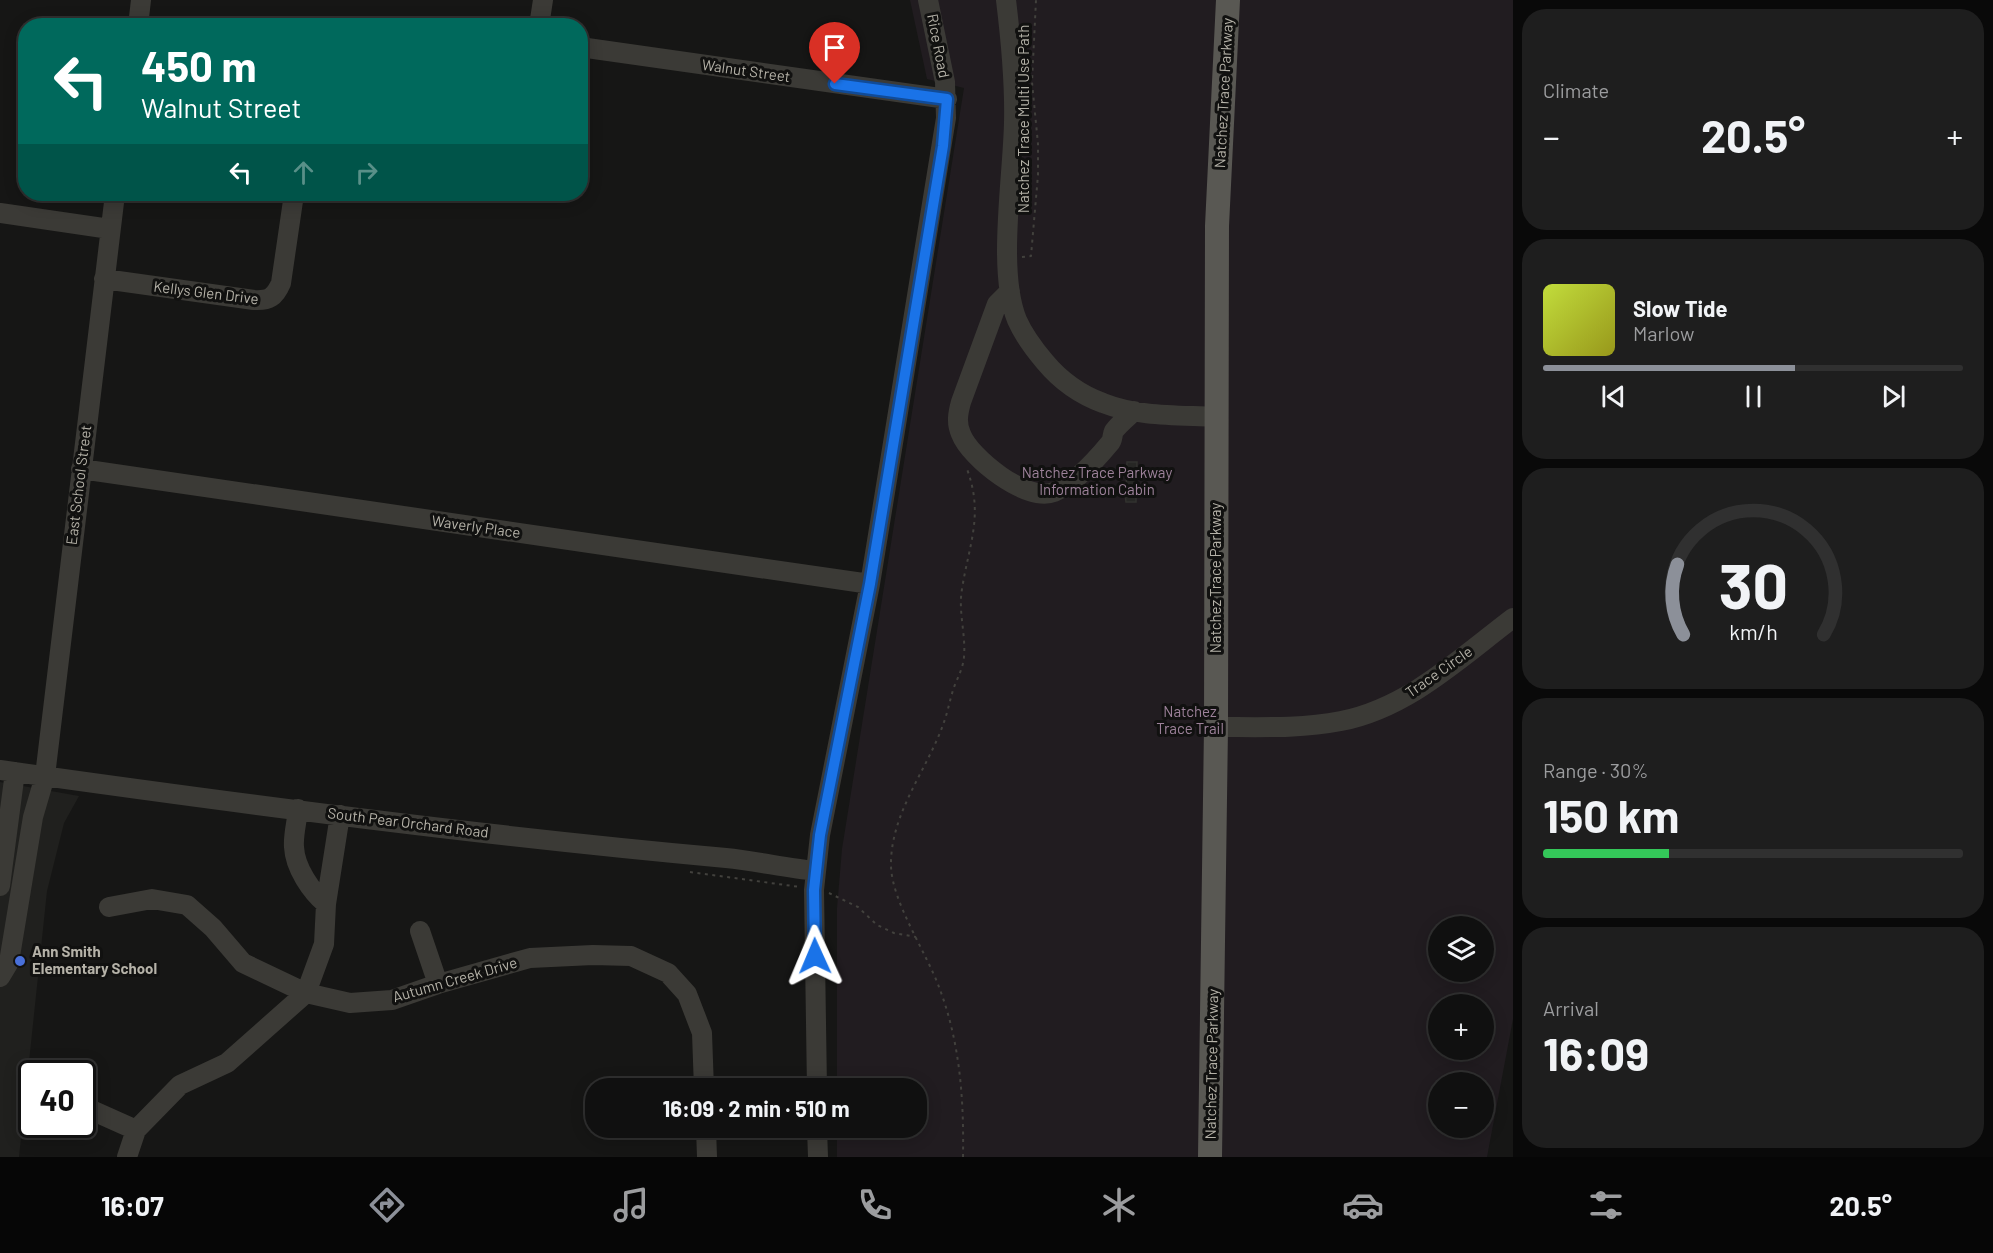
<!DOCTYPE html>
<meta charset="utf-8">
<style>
:root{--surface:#101010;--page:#1e1e1e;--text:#f1f3f6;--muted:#9c9d9f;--line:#303030;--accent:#8c9099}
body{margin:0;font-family:Barlow,sans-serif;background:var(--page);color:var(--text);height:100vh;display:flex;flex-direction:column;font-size:22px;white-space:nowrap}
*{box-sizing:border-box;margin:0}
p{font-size:20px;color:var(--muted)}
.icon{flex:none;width:33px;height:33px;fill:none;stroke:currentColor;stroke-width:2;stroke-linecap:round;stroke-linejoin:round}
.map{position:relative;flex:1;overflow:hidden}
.sheet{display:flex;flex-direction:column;gap:9px;padding:9px;background:#090909;width:480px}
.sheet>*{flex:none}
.top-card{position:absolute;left:18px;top:18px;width:570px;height:183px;border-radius:24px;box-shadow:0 3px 15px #0003,0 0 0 2px var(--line);background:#00695c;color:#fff;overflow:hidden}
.controls{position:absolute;left:1428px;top:916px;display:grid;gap:12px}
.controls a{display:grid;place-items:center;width:66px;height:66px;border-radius:50%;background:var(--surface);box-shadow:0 3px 15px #0003,0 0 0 2px var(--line);font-size:30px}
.speed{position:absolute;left:18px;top:1060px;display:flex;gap:12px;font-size:30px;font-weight:700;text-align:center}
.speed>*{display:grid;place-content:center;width:78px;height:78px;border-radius:50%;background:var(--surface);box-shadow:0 3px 15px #0003,0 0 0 2px var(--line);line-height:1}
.speed .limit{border:3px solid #111;border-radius:9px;background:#fff;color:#111}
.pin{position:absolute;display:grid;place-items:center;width:51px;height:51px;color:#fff;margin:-62px -26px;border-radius:50% 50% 50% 0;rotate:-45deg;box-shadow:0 0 6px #0007}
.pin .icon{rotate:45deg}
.me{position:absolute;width:66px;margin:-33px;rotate:359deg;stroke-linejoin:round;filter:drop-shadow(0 0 4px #0008)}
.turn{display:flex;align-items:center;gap:21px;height:126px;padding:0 24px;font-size:27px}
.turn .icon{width:78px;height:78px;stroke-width:2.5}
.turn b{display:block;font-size:42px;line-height:51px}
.lanes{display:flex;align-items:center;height:57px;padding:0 24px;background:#0003;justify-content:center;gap:30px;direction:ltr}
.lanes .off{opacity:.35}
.big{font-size:45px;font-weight:700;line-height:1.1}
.sheet .card{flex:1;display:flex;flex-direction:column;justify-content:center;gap:9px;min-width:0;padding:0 21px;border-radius:24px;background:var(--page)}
.sheet .dial{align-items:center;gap:0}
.dial svg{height:156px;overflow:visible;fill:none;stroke:var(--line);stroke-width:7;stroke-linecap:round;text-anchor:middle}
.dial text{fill:var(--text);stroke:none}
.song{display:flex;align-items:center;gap:18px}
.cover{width:72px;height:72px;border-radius:9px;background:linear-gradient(135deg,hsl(70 70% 55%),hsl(60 70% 35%))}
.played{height:6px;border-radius:3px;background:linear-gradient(90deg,var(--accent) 60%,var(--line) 60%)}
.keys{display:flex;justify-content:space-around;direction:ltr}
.heat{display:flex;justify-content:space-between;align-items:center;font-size:33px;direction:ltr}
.charge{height:9px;border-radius:4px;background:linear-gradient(90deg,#34c759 30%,var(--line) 0)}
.trip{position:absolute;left:585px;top:1078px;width:342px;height:60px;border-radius:24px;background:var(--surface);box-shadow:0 3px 15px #0003,0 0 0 2px var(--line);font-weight:700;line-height:60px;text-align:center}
.tabs{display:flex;height:96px;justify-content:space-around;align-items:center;background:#060606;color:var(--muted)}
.tabs .icon{width:42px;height:42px}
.tabs .active{color:var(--accent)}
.tabs b{font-size:27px;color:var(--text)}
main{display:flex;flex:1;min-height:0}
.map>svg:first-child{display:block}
</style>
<main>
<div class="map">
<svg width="1513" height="1157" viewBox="0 0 1513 1157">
<rect width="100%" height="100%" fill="#161615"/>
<path fill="#20201e" d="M 0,782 L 79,796 L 64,823 L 47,891 L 19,1157 L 0,1157 Z"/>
<path fill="#211c20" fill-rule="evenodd" d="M 910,0 L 1513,0 L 1513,1019 L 1487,1157 L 837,1157 L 837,1128 L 916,1128 L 916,1089 L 837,1089 L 837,908 L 842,849 L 964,88 L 927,79 ZM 1438,927 L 1484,927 L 1484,972 L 1438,972 ZM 1438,1005 L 1484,1005 L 1484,1050 L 1438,1050 ZM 1438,1083 L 1484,1083 L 1484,1128 L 1438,1128 Z"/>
<path fill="#272725" stroke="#32322f" stroke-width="1.5" d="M 1127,462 L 1137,462 L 1136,489 L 1126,488 Z
M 1125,493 L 1136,493 L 1136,502 L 1126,502 Z"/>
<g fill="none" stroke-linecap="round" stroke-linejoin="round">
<path stroke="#42413d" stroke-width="2" stroke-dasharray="3 4.5" stroke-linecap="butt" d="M 1022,257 L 1031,256 L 1038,175 L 1038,144 L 1032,82 L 1036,0
M 690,872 L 800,887
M 829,893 L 858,907 L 877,925 L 894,933 L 916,937
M 963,1157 C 964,1099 960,1042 939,987 C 926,952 892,902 891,866 C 890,813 928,769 944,722 C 948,711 950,699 954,687 C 958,677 963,668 964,657 C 966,634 958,612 962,589 C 969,544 984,515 967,469"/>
<path stroke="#3b3a36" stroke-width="20" d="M 1006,0 C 1011,41 1015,81 1014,122 C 1013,178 997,271 1017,320 C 1024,336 1034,349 1045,362 C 1060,380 1081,395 1103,403 C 1138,417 1179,415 1216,417
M 138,26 L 141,0
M 539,26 L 543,0
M 580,47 L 947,99
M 0,213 L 110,229
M 104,279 L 254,300 C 269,301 275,297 281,283 L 294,194
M 1010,291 L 997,304 L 961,402 C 958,413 956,423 961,434 C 970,458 1027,503 1054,492 C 1074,484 1096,460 1110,443 C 1113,440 1112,435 1114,431 C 1119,424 1128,417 1134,411
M 81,469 L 870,584
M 1216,727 C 1258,727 1300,729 1341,721 C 1408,708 1460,658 1513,618
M 0,770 C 241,804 484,836 726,858 C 756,861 786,868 816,871
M 298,809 C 297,822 293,835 294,847 C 295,868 311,891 326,904
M 0,886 L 15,772
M 109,907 L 152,899 L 187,905 L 213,928 L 243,963 L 306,993 L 350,1003 L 392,1000 L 438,984 L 530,958 L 593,955 L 631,956 L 668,973 L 687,994 L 702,1033 L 704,1089
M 420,931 L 438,984
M 0,977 L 9,962 L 33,817 L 45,776 L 115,194
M 817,1089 L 814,890 L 820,835 L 870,584 L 946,118 L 945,82 L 928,0
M 89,1109 L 136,1130
M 706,1128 L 707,1157
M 817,1128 L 818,1157
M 127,1157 L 136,1130 L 180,1085 L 227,1063 L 306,993 L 324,944 L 326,904 L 340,815"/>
<path stroke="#595853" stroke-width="24" d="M 1210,1157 L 1216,727 L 1217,226 L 1228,0"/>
</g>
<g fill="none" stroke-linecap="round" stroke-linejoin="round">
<defs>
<path id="route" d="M 815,956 L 814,890 L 820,835 L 870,584 L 943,146 L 947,99 L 835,84"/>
</defs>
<use href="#route" stroke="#114b97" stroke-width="15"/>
<use href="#route" stroke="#1a73e8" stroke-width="10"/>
</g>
<circle fill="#4970da" stroke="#111110" stroke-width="2" cx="20" cy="961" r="6"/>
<g text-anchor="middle" stroke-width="6" stroke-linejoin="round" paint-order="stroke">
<g font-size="15" fill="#b5b2a8" stroke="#111110">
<text transform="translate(938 46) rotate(79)" y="5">Rice Road</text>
<text transform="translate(746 71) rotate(8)" y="5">Walnut Street</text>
<text transform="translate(1224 93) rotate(-87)" y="5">Natchez Trace Parkway</text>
<text transform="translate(1024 119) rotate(-90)" y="5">Natchez Trace Multi Use Path</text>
<text transform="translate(206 293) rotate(7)" y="5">Kellys Glen Drive</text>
<text transform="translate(79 485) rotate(-83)" y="5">East School Street</text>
<text transform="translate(476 527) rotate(8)" y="5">Waverly Place</text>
<text transform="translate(1216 578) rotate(-90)" y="5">Natchez Trace Parkway</text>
<text transform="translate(1439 672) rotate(-35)" y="5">Trace Circle</text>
<text transform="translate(408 823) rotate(7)" y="5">South Pear Orchard Road</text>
<text transform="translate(455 980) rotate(-16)" y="5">Autumn Creek Drive</text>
<text transform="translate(1212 1064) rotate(-89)" y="5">Natchez Trace Parkway</text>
</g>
<g font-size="15" fill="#9d829a" stroke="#111110">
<text x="1097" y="478">Natchez Trace Parkway<tspan x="1097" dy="17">Information Cabin</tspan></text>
<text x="1190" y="717">Natchez<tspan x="1190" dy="17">Trace Trail</tspan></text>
</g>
<g font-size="15" font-weight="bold" fill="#b5b2a8" stroke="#111110" text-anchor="start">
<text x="32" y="957">Ann Smith<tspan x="32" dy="17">Elementary School</tspan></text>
</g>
</g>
</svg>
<div class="controls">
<a><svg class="icon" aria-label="layers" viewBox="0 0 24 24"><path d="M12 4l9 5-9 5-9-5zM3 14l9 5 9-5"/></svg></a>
<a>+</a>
<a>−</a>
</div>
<div class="speed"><div class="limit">40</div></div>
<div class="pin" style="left:835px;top:84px;background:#d93025"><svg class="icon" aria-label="arrive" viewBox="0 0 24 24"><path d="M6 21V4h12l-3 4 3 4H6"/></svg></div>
<svg class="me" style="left:815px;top:956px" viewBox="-20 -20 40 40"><path d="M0-17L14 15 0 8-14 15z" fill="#1a73e8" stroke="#fff" stroke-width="4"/></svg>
<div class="trip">16:09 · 2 min · 510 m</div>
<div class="top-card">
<div class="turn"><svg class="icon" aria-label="left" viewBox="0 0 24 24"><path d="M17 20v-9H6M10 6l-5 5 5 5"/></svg><div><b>450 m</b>Walnut Street</div></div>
<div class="lanes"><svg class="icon" aria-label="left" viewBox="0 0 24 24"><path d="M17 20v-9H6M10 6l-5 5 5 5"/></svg><svg class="icon off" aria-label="ahead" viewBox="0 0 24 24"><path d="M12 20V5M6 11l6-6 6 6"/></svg><svg class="icon off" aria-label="right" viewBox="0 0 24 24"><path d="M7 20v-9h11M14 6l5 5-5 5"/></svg></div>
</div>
</div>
<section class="sheet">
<div class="card"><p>Climate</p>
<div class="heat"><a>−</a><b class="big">20.5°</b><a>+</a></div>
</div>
<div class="card">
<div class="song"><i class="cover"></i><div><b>Slow Tide</b><p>Marlow</p></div></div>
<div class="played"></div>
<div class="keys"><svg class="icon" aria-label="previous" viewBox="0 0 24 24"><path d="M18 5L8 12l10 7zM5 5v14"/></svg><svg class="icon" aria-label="pause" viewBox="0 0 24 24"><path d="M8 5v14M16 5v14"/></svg><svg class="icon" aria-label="next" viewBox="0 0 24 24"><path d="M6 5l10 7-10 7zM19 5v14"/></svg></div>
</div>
<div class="card dial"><svg viewBox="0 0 100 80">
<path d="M14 69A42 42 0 1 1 86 69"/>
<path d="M14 69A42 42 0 0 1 11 33" stroke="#8c9099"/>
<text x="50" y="56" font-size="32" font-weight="700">30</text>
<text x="50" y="72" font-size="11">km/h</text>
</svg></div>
<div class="card"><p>Range · 30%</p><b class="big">150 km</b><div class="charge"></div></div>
<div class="card"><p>Arrival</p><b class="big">16:09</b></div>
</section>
</main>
<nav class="tabs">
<b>16:07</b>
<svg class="icon active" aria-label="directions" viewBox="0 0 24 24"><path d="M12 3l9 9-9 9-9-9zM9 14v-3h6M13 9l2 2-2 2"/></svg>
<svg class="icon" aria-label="music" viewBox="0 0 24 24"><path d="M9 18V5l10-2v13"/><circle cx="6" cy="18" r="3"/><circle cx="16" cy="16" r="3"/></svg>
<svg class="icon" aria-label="phone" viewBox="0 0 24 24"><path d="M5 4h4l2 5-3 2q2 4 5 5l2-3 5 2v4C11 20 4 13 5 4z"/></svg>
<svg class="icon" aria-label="climate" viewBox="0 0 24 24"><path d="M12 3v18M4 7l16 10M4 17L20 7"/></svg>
<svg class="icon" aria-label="car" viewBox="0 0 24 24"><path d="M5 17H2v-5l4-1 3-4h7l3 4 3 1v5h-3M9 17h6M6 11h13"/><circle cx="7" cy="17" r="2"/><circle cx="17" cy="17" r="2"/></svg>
<svg class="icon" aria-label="filters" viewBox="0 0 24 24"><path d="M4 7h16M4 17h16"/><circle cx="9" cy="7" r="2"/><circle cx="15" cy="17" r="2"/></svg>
<b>20.5°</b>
</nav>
